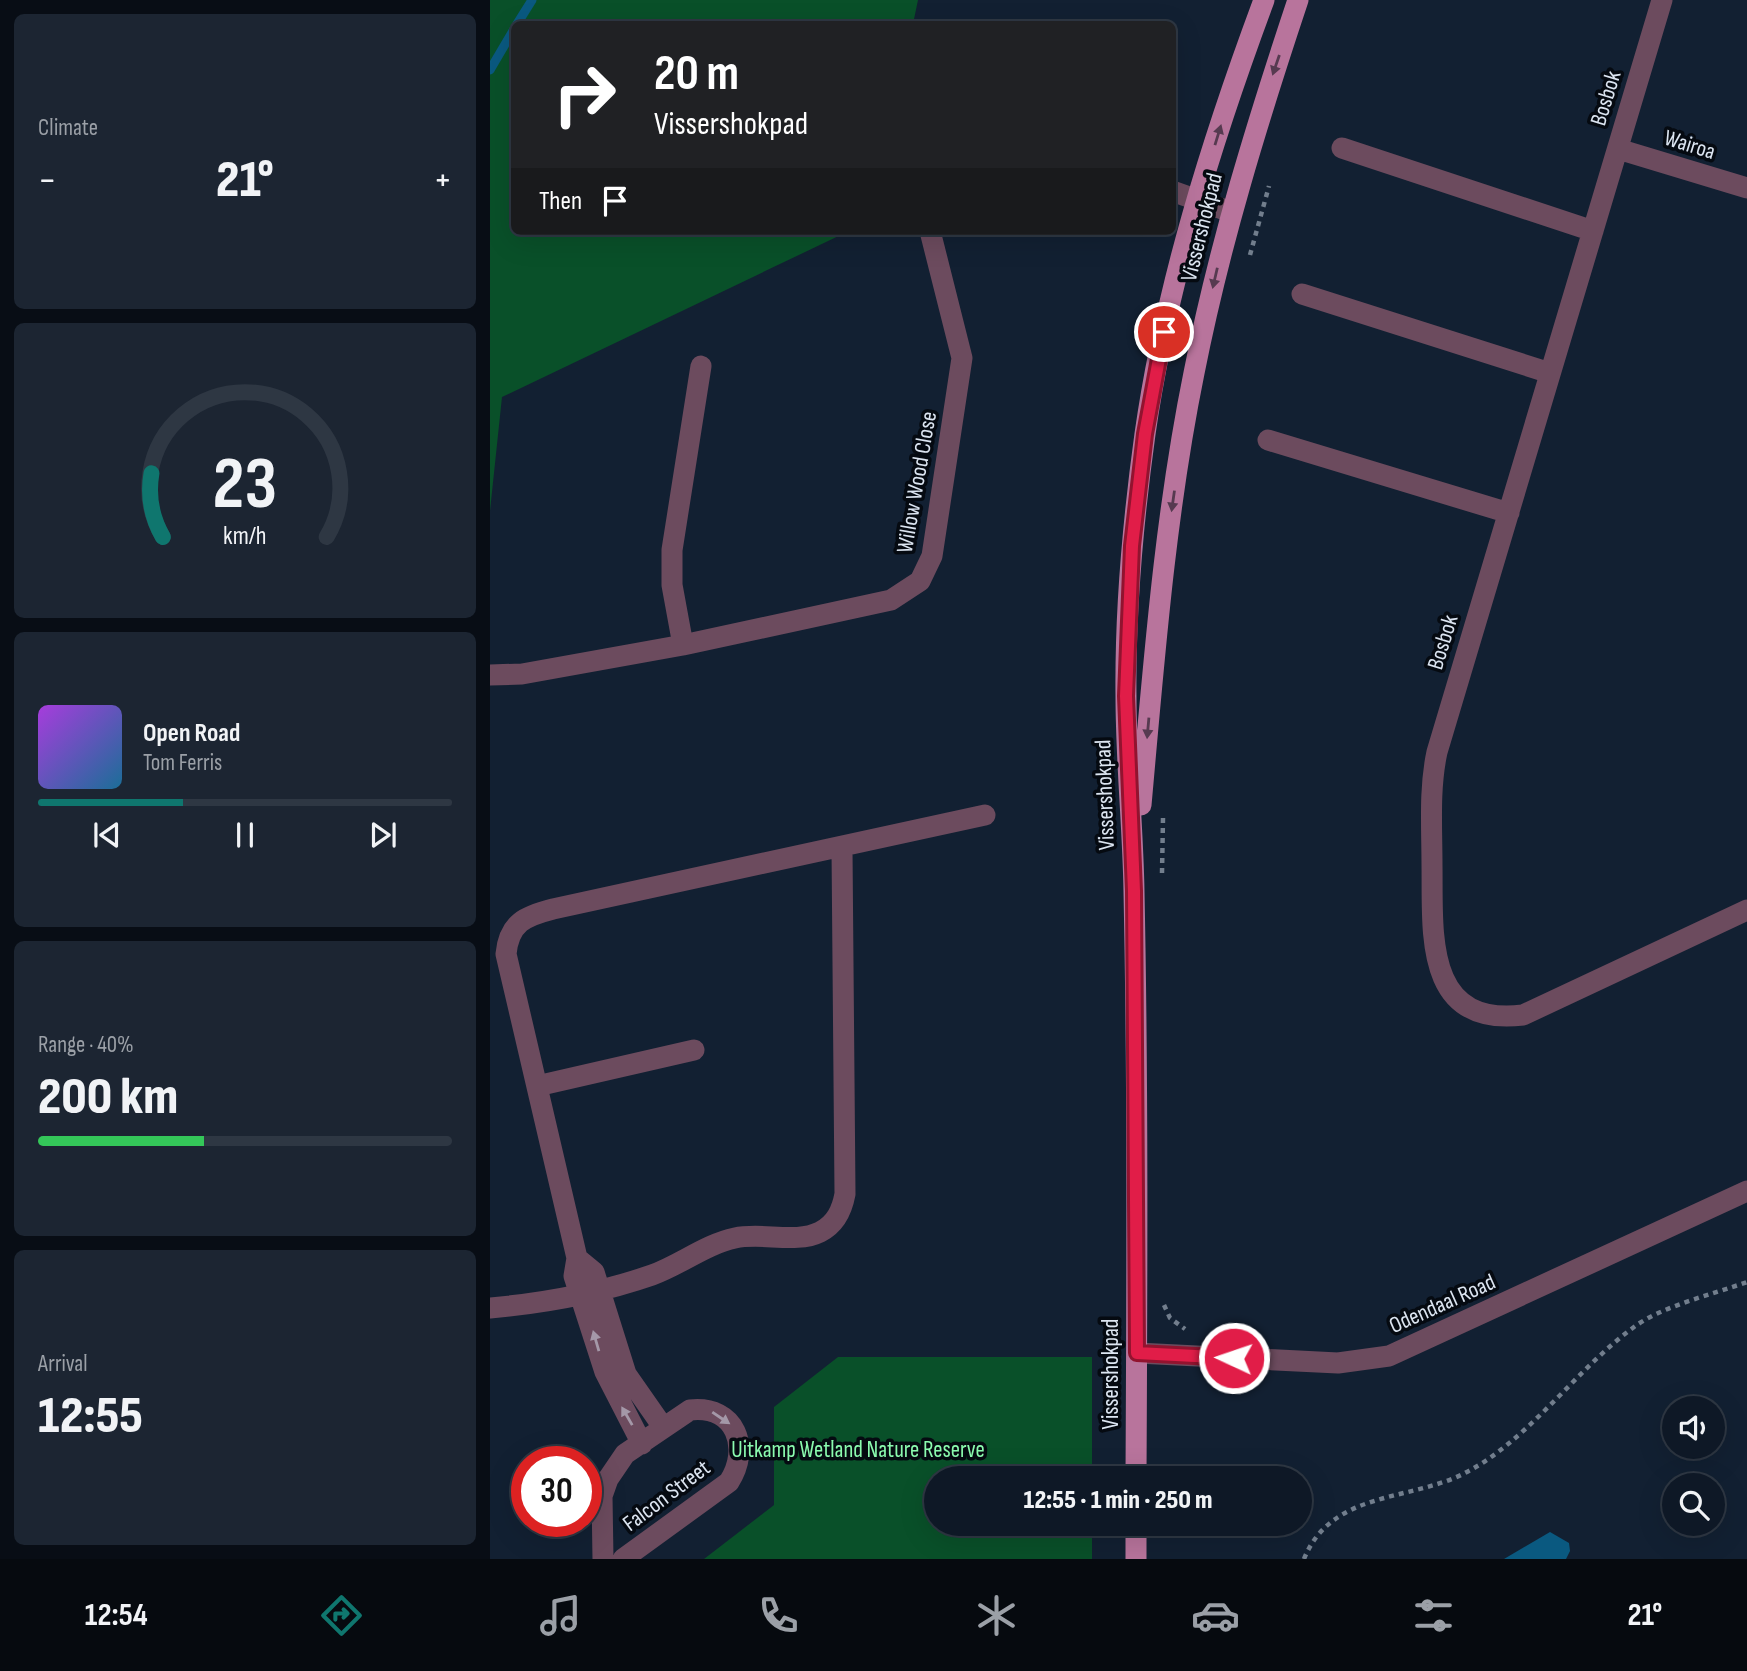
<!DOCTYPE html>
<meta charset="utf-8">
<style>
:root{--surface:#0e1826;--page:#1c2532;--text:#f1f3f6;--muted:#9ba0a7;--line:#2e3743;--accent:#0f766e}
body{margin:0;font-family:"Sofia Sans Condensed",sans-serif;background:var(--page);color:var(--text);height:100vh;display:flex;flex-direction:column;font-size:26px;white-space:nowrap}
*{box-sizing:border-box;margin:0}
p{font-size:23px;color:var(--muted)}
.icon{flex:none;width:38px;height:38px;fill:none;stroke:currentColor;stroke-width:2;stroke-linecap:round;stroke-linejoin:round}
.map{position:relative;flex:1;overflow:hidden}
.side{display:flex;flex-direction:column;gap:14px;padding:14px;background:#080d15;width:490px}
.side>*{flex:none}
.hud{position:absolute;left:21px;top:21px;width:665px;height:214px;border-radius:10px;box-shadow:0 7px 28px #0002,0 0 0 2px var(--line);background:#202124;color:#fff;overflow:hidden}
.fabs{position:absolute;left:1172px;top:1396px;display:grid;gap:14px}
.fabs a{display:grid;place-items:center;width:63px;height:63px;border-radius:50%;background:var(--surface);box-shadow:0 7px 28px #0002,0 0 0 2px var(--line);font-size:35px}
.speed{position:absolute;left:21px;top:1446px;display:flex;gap:14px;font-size:35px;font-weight:700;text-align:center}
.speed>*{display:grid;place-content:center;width:91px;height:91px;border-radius:50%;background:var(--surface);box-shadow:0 7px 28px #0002,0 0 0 2px var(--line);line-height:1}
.speed .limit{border:10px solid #d22;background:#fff;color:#111}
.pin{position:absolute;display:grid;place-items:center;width:60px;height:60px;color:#fff;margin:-30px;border:4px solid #fff;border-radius:50%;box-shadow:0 2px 7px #0007}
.me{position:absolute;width:77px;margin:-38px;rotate:273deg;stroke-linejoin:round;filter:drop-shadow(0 0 5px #0008)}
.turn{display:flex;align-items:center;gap:24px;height:147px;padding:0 28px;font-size:32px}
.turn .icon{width:91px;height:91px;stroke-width:2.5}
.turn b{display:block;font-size:49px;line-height:60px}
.then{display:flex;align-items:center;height:66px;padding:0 28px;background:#0003;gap:14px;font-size:26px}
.big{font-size:52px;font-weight:800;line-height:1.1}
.side .tile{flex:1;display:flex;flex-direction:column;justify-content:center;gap:10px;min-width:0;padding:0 24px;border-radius:10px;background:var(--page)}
.side .dial{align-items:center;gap:0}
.dial svg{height:182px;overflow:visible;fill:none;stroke:var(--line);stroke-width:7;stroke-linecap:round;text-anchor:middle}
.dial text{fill:var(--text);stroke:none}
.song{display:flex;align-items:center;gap:21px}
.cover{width:84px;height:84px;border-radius:10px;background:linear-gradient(135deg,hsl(280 70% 55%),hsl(200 70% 35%))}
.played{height:7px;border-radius:4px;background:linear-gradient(90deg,var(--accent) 35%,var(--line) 35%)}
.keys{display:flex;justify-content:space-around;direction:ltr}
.heat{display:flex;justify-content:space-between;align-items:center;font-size:38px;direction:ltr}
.charge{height:10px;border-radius:5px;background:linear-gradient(90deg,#34c759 40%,var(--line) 0)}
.trip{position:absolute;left:434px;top:1466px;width:388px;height:70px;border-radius:35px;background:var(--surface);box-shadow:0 7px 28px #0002,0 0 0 2px var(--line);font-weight:800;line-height:70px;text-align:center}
.menu{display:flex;height:112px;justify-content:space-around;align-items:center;background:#060a0f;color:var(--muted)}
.menu .icon{width:49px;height:49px}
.menu .on{color:var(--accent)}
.menu b{font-size:32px;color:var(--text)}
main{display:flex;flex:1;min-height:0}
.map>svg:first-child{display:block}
</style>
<main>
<section class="side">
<div class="tile"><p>Climate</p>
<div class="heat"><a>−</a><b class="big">21°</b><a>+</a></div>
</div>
<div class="tile dial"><svg viewBox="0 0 100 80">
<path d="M14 69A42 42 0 1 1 86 69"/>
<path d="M14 69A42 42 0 0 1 9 41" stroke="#0f766e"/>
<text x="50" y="56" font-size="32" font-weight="700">23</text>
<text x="50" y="72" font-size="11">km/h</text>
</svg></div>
<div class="tile">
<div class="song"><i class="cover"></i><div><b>Open Road</b><p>Tom Ferris</p></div></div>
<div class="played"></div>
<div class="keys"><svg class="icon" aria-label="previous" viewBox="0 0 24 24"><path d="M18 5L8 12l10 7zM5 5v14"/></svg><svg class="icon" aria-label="pause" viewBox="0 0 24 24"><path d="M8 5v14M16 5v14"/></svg><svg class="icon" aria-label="next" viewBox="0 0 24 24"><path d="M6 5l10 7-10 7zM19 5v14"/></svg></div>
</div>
<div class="tile"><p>Range · 40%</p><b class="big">200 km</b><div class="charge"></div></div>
<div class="tile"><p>Arrival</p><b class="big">12:55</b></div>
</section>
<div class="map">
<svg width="1257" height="1559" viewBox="0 0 1257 1559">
<rect width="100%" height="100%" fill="#122032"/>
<path fill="#095029" d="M 0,0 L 428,0 L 423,24 L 24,24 L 24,231 L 359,231 L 12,397 L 0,511 Z
M 348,1357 L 602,1357 L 602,1479 L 446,1479 L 446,1524 L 602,1524 L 602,1559 L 214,1559 L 284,1505 L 284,1407 Z"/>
<path fill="#0a5980" d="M 1060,1532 L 1079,1543 L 1080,1551 L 1076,1559 L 1014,1559 Z"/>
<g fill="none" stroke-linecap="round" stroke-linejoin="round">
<path stroke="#0a5980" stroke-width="9" d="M 27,24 L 42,0
M 0,70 L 24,29"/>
<path stroke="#727e8d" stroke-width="4.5" stroke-dasharray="5 5" stroke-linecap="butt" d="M 760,255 L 779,186
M 672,873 L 673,818
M 674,1305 L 680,1318 L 695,1329
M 814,1559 C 841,1492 916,1501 971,1475 C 1037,1443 1085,1370 1144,1327 C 1172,1306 1224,1294 1257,1282"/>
<path stroke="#6c4b5e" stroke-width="21" d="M 1172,0 L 947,752 C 939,789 942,827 942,865 C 943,932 933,1027 1033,1015 L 1257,910
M 852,148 L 1103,231
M 1128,149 L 1257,188
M 682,191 L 741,212
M 812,294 L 1060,373
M 778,440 L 1019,513
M 193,645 L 182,585 L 182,550 L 211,366
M 0,675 L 32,674 L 193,645 L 401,600 L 430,581 L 442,556 L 472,358 L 440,231
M 47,1086 L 204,1050
M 87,1258 L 104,1272 L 136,1374 L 173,1427
M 0,1308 C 55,1303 110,1293 162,1275 C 190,1265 216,1244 245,1238 C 272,1232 306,1244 330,1232 C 346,1224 352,1210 355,1194 L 352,849
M 647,1353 L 848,1363 L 899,1356 L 1257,1191
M 152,1444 L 115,1372 L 84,1276 L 87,1258 L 16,954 C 19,923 35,916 63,909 L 495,815
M 113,1559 L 112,1496 L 118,1479 L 135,1454 L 200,1410 C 246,1405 261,1448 239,1482 L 133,1559"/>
<path stroke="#b8749c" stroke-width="21" d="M 651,805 C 664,661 675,515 704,373 C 729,246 767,123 808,0
M 646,1479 C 647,1283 648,1088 644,892 C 643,827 636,762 636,697 C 635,610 643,521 655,434 C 676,286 722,140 774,0
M 646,1559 L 646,1524"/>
</g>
<defs><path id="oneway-solid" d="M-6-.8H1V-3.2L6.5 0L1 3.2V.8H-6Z" transform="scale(1.75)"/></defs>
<g fill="#563a50">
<use href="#oneway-solid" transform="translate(786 65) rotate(109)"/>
<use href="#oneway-solid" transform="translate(728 135) rotate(-73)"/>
<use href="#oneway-solid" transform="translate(725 278) rotate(103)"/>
<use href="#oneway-solid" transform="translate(683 501) rotate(98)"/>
<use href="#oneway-solid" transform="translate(658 728) rotate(95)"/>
</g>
<g fill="#a498a8">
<use href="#oneway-solid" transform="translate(106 1341) rotate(-106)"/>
<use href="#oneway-solid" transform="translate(137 1416) rotate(-120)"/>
<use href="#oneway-solid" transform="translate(231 1418) rotate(34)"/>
</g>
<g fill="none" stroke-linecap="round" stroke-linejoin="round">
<defs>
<path id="route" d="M 674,332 L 655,434 L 642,546 L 636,696 L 644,891 L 647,1353 L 744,1358"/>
</defs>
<use href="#route" stroke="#92132f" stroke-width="18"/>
<use href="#route" stroke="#e11d48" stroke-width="12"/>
</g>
<g text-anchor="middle" stroke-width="7" stroke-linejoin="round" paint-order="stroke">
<g font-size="23" fill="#dce5f1" stroke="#050a11">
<text transform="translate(1115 98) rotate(-73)" y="8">Bosbok</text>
<text transform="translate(1200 144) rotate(17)" y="8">Wairoa</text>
<text transform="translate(711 227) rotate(-76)" y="8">Vissershokpad</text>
<text transform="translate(426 482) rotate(-80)" y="8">Willow Wood Close</text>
<text transform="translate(952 642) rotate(-73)" y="8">Bosbok</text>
<text transform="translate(614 795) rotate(-92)" y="8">Vissershokpad</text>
<text transform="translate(952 1303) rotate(-24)" y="8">Odendaal Road</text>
<text transform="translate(620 1374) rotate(-90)" y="8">Vissershokpad</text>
<text transform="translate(176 1495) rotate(-37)" y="8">Falcon Street</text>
</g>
<g font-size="23" fill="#8bfbaf" stroke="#050a11">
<text x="368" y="1457">Uitkamp Wetland Nature Reserve</text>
</g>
</g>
</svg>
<div class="fabs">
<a><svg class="icon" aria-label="sound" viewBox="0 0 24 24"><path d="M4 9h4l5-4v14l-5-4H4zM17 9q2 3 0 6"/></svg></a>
<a><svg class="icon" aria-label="search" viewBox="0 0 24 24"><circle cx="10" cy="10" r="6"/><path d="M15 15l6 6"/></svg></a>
</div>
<div class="speed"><div class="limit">30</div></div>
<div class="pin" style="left:674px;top:332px;background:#d93025"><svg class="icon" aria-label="arrive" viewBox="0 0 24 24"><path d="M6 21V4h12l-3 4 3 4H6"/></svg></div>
<svg class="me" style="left:744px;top:1358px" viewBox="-20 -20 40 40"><circle r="17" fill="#e11d48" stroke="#fff" stroke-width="3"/><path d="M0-11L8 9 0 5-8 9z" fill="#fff"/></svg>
<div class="trip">12:55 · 1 min · 250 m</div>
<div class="hud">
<div class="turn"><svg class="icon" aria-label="right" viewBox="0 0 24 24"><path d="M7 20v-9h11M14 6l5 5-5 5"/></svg><div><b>20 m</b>Vissershokpad</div></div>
<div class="then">Then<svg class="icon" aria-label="arrive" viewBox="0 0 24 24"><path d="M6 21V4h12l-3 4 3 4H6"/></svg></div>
</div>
</div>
</main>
<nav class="menu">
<b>12:54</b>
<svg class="icon on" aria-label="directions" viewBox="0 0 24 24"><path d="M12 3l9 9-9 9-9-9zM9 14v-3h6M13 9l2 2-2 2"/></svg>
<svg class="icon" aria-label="music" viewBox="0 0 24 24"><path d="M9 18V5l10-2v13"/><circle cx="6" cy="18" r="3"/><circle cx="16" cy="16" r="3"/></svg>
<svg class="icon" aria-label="phone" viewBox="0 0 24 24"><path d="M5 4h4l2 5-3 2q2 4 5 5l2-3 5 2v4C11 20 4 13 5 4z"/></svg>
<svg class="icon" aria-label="climate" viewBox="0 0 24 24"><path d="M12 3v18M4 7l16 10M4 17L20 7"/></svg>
<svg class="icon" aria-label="car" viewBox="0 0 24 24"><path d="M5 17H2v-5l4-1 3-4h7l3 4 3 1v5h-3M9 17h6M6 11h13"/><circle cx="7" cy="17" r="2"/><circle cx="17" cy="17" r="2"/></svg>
<svg class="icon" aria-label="filters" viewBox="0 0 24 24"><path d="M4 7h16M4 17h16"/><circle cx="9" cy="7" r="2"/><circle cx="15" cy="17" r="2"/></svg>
<b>21°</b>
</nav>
